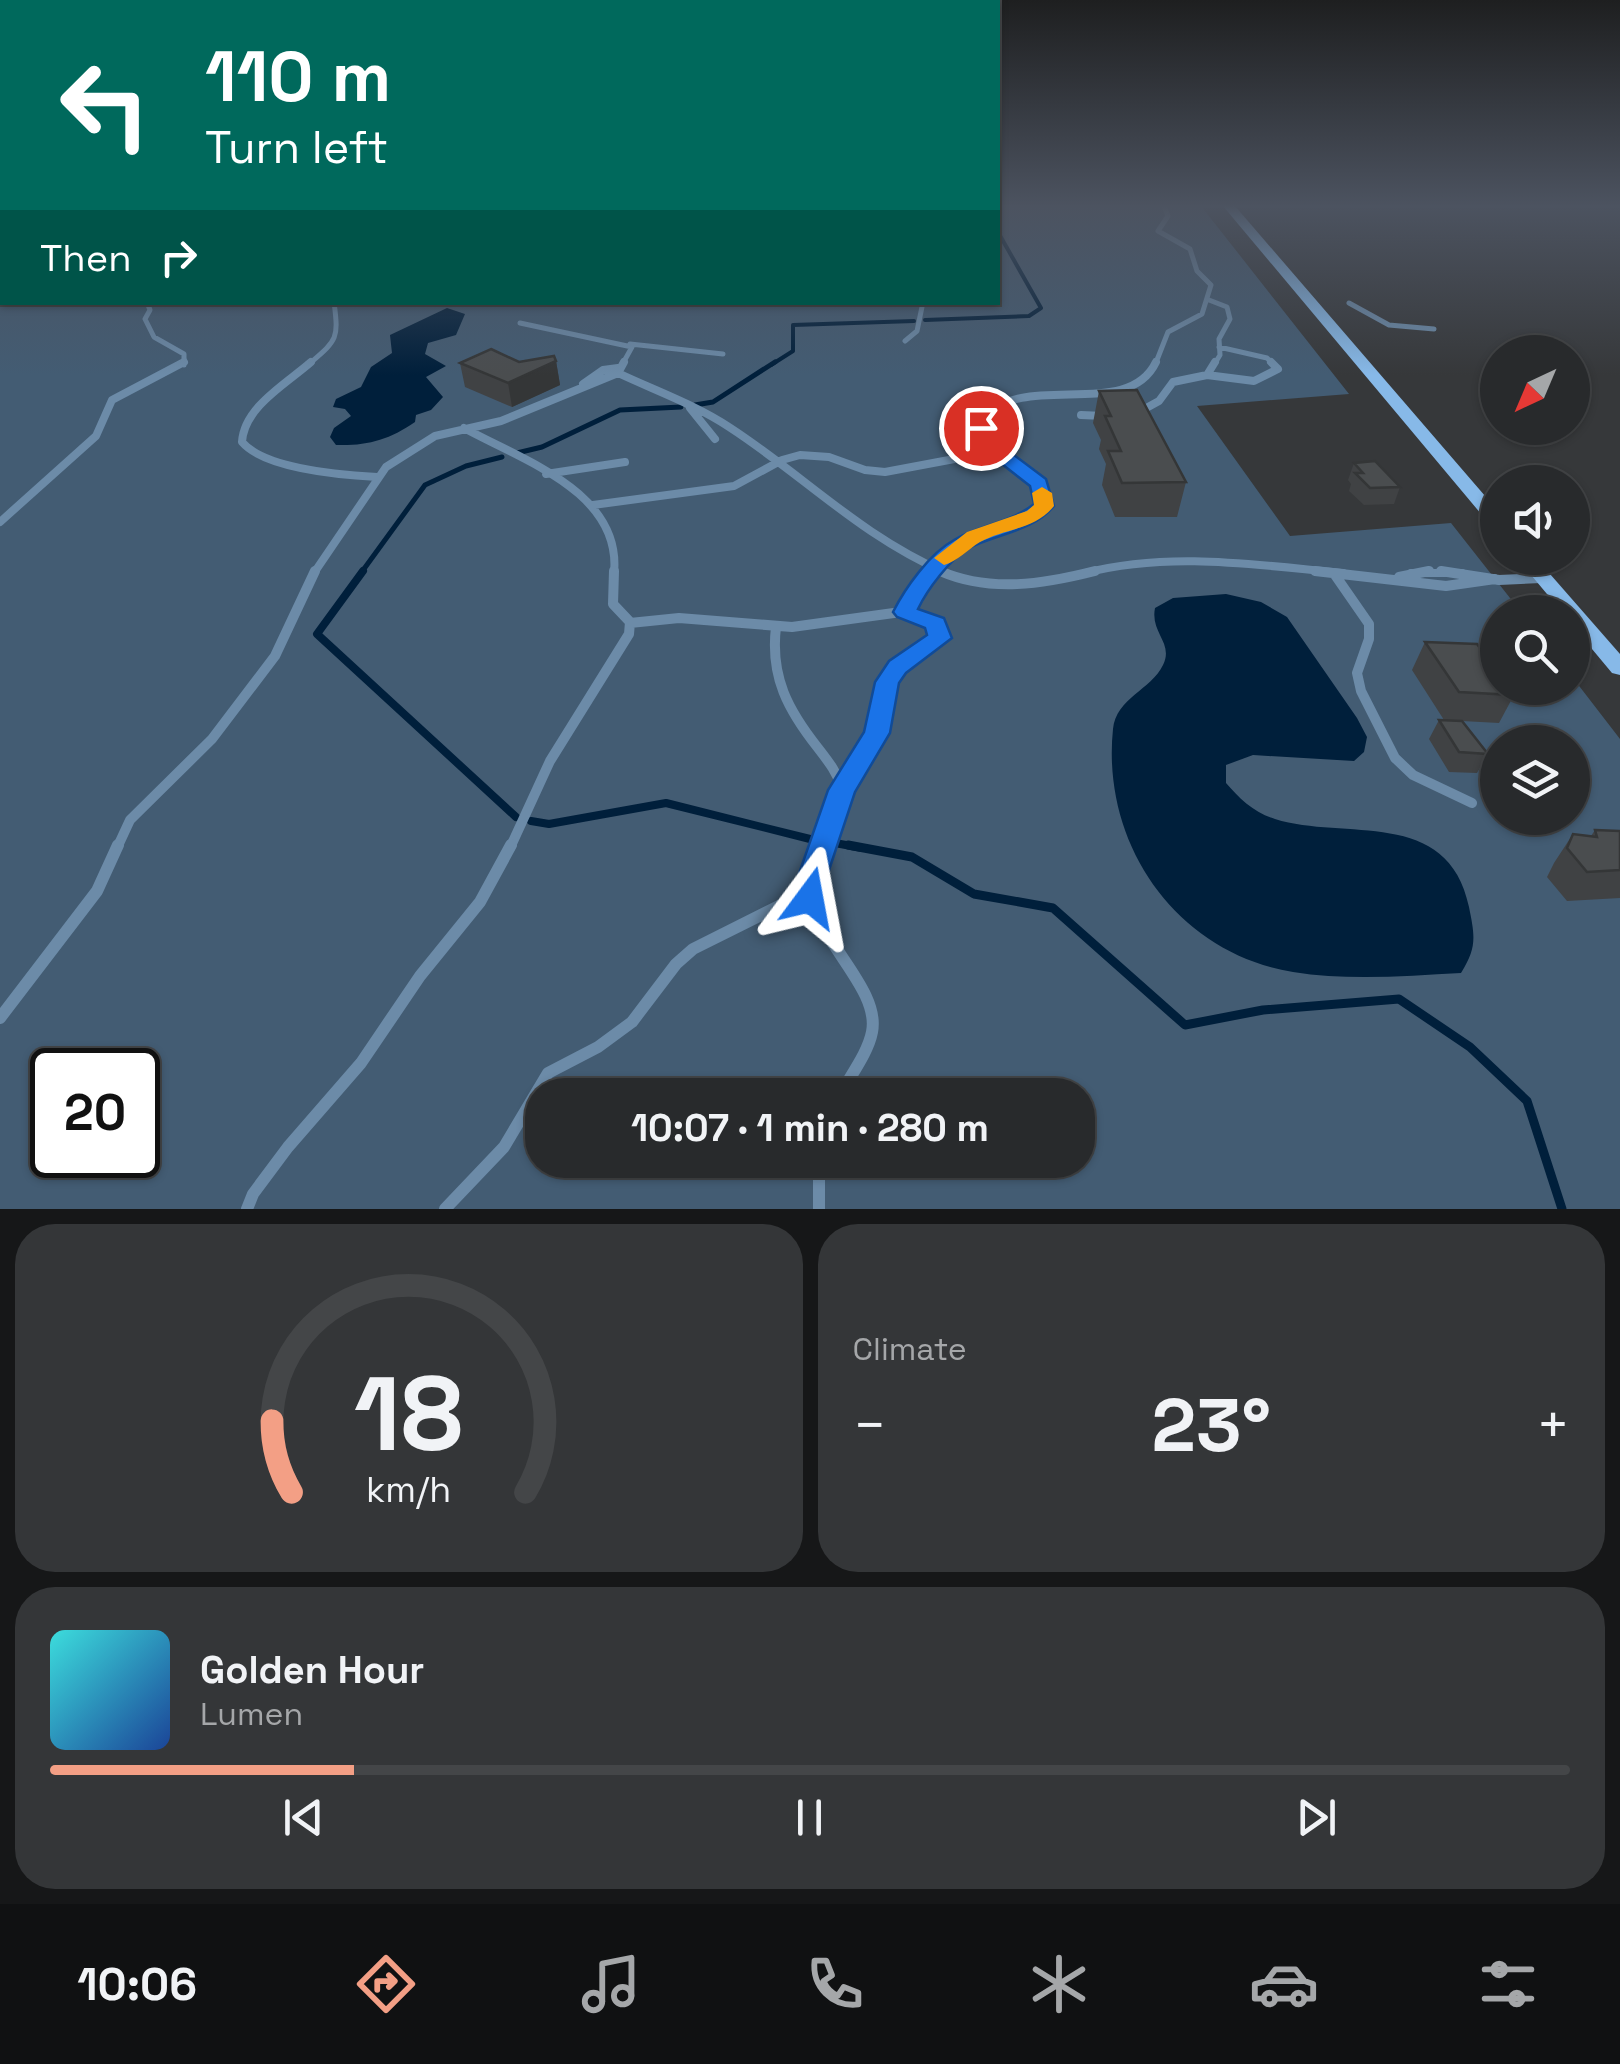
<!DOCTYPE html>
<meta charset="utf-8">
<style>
:root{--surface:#282a2c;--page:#343638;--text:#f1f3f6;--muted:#a5a7a9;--line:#444648;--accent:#f39f85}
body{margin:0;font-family:"Space Grotesk",sans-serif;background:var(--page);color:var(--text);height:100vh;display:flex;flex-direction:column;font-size:38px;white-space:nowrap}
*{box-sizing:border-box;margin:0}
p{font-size:32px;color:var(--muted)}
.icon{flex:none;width:55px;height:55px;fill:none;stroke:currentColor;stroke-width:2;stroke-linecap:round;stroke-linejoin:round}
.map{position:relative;height:1209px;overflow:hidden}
.side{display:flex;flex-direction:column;gap:15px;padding:15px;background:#161718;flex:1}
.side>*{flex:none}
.banner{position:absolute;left:0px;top:0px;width:1000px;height:305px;box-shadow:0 2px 8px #0004,0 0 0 2px var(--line);background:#00695c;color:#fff;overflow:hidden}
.needle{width:65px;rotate:224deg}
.fabs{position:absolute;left:1480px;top:335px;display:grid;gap:20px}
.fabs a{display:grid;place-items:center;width:110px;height:110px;border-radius:50%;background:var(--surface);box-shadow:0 2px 8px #0004,0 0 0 2px var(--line);font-size:50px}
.speed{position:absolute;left:30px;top:1048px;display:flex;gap:20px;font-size:50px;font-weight:700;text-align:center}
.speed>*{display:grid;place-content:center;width:130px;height:130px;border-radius:50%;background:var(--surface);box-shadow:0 2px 8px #0004,0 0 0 2px var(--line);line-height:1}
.speed .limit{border:5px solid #111;border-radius:15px;background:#fff;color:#111}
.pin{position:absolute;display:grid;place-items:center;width:85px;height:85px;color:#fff;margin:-42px;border:5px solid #fff;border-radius:50%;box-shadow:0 2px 10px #0007}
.me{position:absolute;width:110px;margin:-55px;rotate:13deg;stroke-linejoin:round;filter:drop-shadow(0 0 8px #0008)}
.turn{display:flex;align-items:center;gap:35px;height:210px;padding:0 40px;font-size:45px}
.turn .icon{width:130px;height:130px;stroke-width:2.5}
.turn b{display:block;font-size:70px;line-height:85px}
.then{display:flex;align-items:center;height:95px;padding:0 40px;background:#0003;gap:20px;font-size:38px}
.big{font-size:75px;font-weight:600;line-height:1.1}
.side .card{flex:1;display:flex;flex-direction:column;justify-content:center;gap:15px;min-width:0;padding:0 35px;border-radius:40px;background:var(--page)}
.side .dial{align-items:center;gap:0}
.dial svg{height:260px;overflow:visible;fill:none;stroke:var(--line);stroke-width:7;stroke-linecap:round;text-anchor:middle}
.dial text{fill:var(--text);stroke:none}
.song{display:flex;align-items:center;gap:30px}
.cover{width:120px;height:120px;border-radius:15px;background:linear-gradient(135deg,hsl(180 70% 55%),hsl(220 70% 35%))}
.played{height:10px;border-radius:5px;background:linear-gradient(90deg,var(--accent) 20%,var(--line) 20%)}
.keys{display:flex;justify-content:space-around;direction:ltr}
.heat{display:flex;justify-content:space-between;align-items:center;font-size:55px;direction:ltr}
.side .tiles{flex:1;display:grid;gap:15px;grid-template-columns:1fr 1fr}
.card:last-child{grid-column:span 2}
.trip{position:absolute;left:525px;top:1078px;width:570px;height:100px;border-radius:40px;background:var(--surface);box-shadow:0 2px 8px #0004,0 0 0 2px var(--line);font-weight:600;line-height:100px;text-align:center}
.tabs{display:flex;height:160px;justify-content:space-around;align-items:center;background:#101112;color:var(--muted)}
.tabs .icon{width:70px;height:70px}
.tabs .on{color:var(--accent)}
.tabs b{font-size:45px;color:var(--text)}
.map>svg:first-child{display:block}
</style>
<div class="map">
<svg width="1620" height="1209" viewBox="0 0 1620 1209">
<rect width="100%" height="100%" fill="#36383a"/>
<path fill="#435c73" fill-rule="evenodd" d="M 998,206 L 1201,206 L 1349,394 L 1197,406 L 1290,536 L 1451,523 L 1521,612 L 1498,612 L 1498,688 L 1572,688 L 1573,678 L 1620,739 L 1620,1209 L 0,1209 L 0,257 L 2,302 L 998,302 ZM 1498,742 L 1572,742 L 1572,818 L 1498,818 ZM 52,1070 L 138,1070 L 138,1155 L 52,1155 ZM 542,1095 L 1078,1095 L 1078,1160 L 542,1160 Z"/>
<path fill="#001f3b" d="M 447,308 L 465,314 L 456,335 L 428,343 L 425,354 L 446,366 L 426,377 L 443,397 L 431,410 L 416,415 L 415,422 C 389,440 367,446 336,445 L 330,437 L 334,428 L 351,416 L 345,409 L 333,407 L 336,399 L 361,387 L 371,367 L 392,353 L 390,335 Z
M 1226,594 L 1261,602 L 1287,617 L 1357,718 L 1367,737 L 1364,752 L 1354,761 L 1253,755 L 1226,765 L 1226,783 C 1239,798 1254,813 1275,819 C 1344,841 1448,806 1469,907 C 1475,937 1477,947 1461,973 C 1406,976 1348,981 1293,972 C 1177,953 1101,845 1113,729 C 1116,698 1151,690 1163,665 C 1174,643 1150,633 1155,608 L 1173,598 Z"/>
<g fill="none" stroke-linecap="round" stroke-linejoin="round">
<path stroke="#001f3b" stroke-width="4" d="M 925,320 L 1029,316 L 1041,308 L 998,232
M 771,365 L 793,351 L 793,325 L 914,321"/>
<path stroke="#001f3b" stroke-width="5" d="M 695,405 L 713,402 L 775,362
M 517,453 L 542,447 L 620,410 L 681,407
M 361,573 L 425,485 L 466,466 L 502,457"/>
<path stroke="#001f3b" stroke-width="8" d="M 363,571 L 317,634 L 516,817
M 531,821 L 549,824 L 666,803 L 814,840
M 835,843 L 862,848"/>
<path stroke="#001f3b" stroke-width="9" d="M 848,845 L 912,857 L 974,894 L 1053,908 L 1185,1025 L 1263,1010 L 1399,999 L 1470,1047 L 1527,1101 L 1562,1209"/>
<path stroke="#6c8ba8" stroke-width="5" d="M 1209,300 L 1227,307 L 1230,319 L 1219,339 L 1220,355 L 1214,365
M 147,302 L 150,310 L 145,319 L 154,337 L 184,354 L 184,365
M 1349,303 L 1389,325 L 1434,329
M 520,323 L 632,347 L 622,365
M 905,341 L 917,331 L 923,302
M 630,344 L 723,354
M 1219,347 L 1267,358 L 1274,365
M 308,365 C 337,340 339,340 334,302
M 1155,365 L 1168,332 L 1202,314 L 1211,285 L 1197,271 L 1190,249 L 1158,231 L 1168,216 L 1164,206"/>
<path stroke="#6c8ba8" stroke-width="8" d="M 311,362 C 286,384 244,407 242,442 C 265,469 341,475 377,477
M 618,373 C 654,390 696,405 729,427 C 806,477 858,534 946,573
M 1207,375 L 1254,381 L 1278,369 L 1271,362
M 583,384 L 603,370 L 618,368
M 690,408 L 715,439
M 1139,412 L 1159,401 L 1173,382 L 1207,375 L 1215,362
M 1081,415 L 1104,416
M 464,428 C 522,460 622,492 614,573
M 546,474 L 625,462
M 593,505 L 734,486 L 782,460 L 800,455 L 829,457 L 865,470 L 885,472 L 997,451
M 0,522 L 96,436 L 112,400 L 184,362
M 314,573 L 386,467 L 435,436 L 501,421 L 618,373 L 624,362
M 929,573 L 968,540 L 1023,521 L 1044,506 L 1039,483 L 987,440 L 983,417 C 1027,371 1128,421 1156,362
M 1085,573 C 1170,551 1256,565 1343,573
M 1411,573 L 1462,573"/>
<path stroke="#6c8ba8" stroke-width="10" d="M 940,571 C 990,593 1044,584 1095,571
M 1315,571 L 1446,586 L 1495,579
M 1441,571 L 1499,580 L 1541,578
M 1335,575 L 1369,624 L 1369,639 L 1357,673 L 1361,691 L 1395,758 L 1413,775 L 1472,803
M 1399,577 L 1429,571
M 905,612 L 931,571
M 630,623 L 679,618 L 792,627 L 901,612 L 929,619 L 941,632 L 937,643 L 897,667 L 887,682 L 874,742 L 842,790 L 822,848
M 776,627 C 770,677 788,710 818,748 C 828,761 837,772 842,788
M 117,848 L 130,820 L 212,739 L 275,656 L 315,571
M 510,848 L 550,761 L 629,634 L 630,622 L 613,604 L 614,571"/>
<path stroke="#6c8ba8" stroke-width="12" d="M 809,885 C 813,939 881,987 872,1032 C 868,1053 850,1076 840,1095
M 0,1018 L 97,891 L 118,845
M 819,1160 L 819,1209
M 247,1209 L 253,1194 L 288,1147 L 361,1063 L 420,976 L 480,902 L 511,845
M 445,1209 L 504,1147 L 548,1073 L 598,1047 L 632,1022 L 676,964 L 693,949 L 789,901 L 809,885 L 823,845"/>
<path fill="#87b9e8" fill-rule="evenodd" d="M 1223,206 L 1235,206 L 1498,511 L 1498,528 L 1492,527 Z
M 1517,558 L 1536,558 L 1620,654 L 1620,675 L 1612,673 L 1572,625 L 1572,612 L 1562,612 Z"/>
</g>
<path fill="#404244" d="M 556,361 L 560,385 L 512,407 L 465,387 L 460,363 Z
M 1099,391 L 1186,482 L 1177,517 L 1115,517 L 1102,485 L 1106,464 L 1099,449 L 1101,440 L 1093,423 Z
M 1354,463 L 1400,487 L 1394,504 L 1364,505 L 1349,491 L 1351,484 L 1348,480 Z
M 1425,642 L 1514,695 L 1499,723 L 1462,721 L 1488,754 L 1477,773 L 1449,772 L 1429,739 L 1439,720 L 1444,720 L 1412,670 Z
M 1595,830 L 1620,831 L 1620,898 L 1567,901 L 1547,877 L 1554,863 L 1573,834 L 1591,836 Z"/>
<path fill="#343637" d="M 556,361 L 560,385 L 512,407 L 508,383 Z"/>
<path fill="#4a4d4f" stroke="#343637" stroke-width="2.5" d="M 491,349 L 519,362 L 554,356 L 556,361 L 508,383 L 460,363 Z
M 1137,390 L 1186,482 L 1122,483 L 1108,451 L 1121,451 L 1105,416 L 1111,416 L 1099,391 Z
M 1375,461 L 1400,487 L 1370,488 L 1355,473 L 1363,473 L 1354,463 Z
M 1425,642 L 1477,644 L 1498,672 L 1498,688 L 1509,688 L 1514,695 L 1459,692 Z
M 1439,720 L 1462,721 L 1488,754 L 1459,752 Z
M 1595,830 L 1620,831 L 1620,870 L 1587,872 L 1567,848 L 1573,834 L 1597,837 Z"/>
<linearGradient id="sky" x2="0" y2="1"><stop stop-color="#1e1f20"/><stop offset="0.55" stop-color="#4c5360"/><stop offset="1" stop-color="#4c5360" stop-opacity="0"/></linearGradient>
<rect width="1620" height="375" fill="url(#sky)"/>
<path fill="#1a73e8" stroke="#114b97" stroke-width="2.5" d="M 981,423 L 987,425 L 1002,446 L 1046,479 L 1054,506 C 1032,532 998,533 969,548 C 950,559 927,590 918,609 L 944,618 L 952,638 L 906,673 L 899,683 L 890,733 L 855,792 L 824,885 L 821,907 L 810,911 L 800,907 L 795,885 L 828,790 L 864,732 L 875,682 L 889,661 L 927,635 L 925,628 L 897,617 L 893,612 C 905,588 930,553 954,540 C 979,525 1010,523 1034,504 L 1030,486 L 989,454 L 972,428 Z"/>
<path fill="#f59e0b" d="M 1042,487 L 1052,493 L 1054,506 C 1035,530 1005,528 980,542 C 967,550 958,561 944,565 L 934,558 L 967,532 L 1027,511 L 1034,505 L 1032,493 Z"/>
</svg>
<div class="fabs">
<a><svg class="needle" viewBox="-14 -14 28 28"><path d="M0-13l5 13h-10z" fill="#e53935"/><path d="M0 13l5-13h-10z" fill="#a5a7a9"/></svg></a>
<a><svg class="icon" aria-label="sound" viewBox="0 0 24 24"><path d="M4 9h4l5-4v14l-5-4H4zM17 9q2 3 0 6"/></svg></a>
<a><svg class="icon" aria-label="search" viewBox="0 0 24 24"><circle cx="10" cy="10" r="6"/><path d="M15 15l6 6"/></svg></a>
<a><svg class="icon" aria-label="layers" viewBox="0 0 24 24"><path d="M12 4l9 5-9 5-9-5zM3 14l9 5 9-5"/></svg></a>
</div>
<div class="speed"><div class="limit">20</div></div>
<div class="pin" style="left:981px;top:428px;background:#d93025"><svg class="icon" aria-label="arrive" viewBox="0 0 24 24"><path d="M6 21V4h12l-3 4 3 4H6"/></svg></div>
<svg class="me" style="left:810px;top:898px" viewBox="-20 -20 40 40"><path d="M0-17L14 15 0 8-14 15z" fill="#1a73e8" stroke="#fff" stroke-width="4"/></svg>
<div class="trip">10:07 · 1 min · 280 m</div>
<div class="banner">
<div class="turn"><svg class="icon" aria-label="left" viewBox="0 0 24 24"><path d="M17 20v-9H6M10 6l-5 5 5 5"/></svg><div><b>110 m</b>Turn left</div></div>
<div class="then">Then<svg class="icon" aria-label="right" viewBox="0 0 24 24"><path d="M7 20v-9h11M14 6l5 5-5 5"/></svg></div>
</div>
</div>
<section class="side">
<div class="tiles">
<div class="card dial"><svg viewBox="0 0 100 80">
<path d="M14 69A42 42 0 1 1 86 69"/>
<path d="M14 69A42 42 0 0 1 8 47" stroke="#f39f85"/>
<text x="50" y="56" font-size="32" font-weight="700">18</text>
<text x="50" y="72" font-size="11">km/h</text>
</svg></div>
<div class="card"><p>Climate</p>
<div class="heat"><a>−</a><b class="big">23°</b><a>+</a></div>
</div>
<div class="card">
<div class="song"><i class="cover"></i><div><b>Golden Hour</b><p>Lumen</p></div></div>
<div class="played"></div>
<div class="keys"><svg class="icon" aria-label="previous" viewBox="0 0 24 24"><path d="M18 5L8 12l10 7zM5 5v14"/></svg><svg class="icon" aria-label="pause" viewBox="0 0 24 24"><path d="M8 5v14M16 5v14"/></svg><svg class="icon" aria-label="next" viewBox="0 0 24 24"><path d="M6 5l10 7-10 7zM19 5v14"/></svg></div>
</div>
</div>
</section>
<nav class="tabs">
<b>10:06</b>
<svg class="icon on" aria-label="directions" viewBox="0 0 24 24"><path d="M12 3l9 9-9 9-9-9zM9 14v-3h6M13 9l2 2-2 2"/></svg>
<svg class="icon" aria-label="music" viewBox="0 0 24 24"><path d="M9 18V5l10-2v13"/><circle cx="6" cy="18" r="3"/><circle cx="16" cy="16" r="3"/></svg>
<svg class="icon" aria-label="phone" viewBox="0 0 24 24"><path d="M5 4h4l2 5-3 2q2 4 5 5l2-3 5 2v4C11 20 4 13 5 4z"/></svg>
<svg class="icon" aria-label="climate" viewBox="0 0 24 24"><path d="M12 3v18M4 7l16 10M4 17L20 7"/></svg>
<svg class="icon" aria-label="car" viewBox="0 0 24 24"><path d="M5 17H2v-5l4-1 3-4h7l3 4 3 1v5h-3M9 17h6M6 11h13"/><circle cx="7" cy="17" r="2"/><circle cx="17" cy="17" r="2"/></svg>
<svg class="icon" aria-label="filters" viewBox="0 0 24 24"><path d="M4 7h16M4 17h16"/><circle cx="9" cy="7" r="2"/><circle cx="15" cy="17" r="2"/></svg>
</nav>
